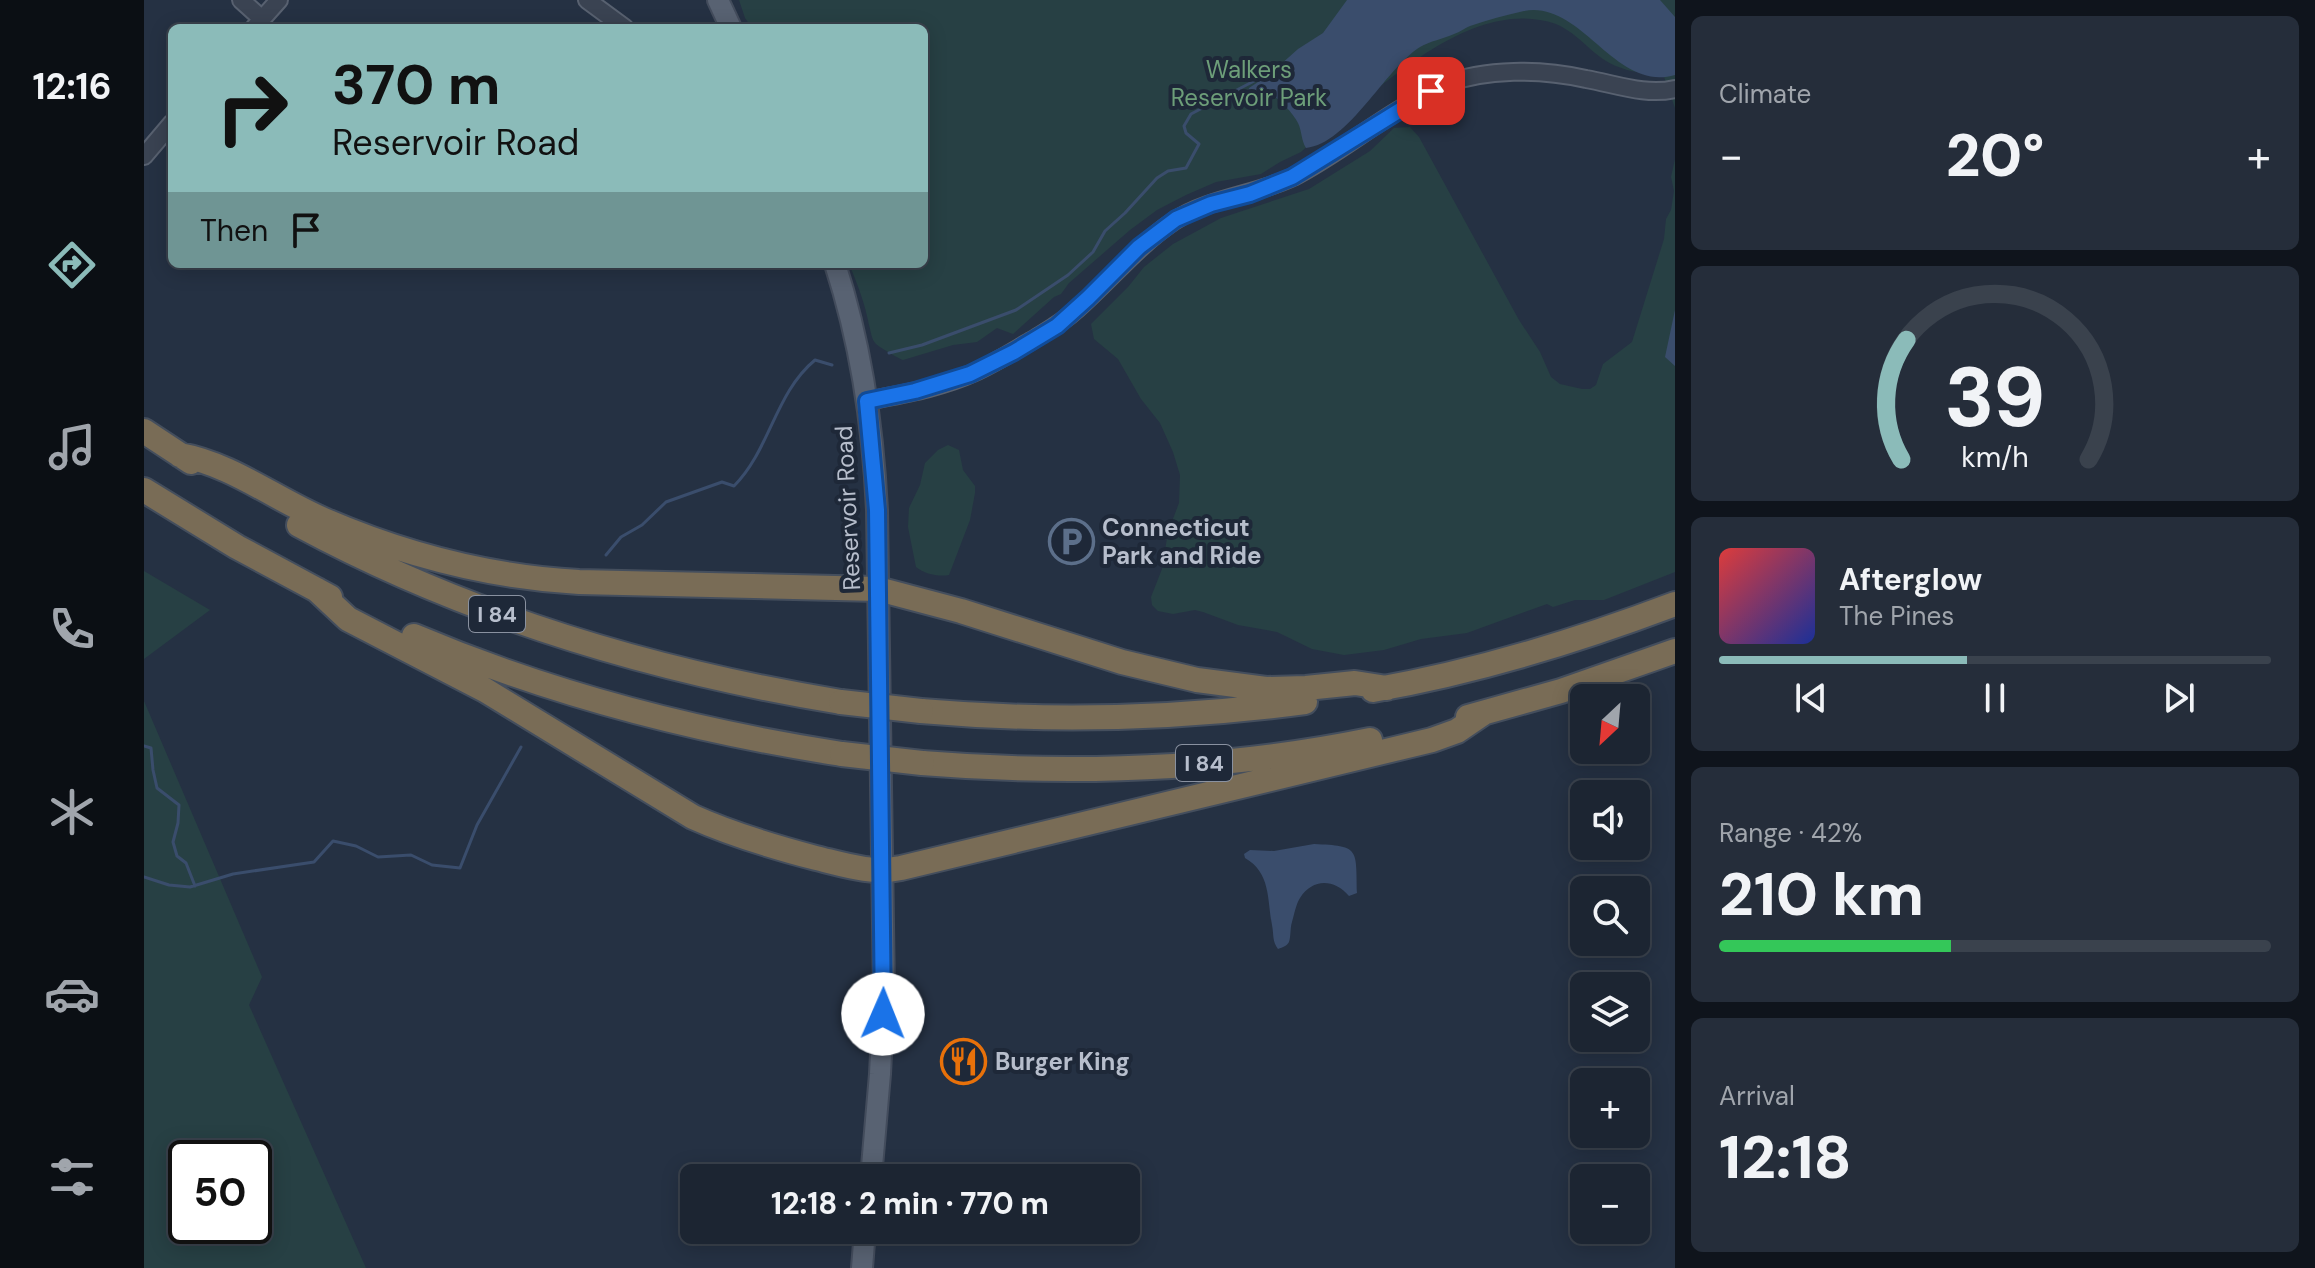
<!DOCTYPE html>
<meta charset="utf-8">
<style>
:root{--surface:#1c2532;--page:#252d3a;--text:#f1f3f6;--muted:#a0a5ac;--line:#3a424d;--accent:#8bbbb9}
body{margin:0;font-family:"DM Sans",sans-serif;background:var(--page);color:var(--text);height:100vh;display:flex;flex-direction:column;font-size:30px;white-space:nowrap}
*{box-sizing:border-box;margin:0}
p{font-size:26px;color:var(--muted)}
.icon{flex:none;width:44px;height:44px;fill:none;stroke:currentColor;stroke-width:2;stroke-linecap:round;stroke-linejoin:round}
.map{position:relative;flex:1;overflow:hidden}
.side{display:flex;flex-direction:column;gap:16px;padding:16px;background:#0f141c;width:640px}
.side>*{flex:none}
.guide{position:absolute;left:24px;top:24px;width:760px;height:244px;border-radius:12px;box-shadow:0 4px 20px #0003,0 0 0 2px var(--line);background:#8bbbb9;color:#111;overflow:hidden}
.needle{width:52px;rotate:206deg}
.buttons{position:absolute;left:1426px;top:684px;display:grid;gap:16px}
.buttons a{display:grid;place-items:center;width:80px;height:80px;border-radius:12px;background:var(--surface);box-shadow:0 4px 20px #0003,0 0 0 2px var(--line);font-size:40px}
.speed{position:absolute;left:24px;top:1140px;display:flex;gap:16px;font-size:40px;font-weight:700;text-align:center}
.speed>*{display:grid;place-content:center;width:104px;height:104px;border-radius:50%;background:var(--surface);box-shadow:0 4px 20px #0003,0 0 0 2px var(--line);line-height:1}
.speed .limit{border:4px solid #111;border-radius:12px;background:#fff;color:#111}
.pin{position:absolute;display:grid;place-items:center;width:68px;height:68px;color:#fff;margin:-34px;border-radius:16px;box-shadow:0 4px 12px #0006}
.me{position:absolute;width:88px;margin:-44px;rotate:1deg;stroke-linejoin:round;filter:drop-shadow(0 0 6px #0008)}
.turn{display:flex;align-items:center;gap:28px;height:168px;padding:0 32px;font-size:36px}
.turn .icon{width:104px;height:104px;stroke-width:2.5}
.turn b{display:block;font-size:56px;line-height:68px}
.then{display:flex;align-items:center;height:76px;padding:0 32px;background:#0003;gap:16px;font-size:30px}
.big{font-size:60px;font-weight:800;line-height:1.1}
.side .card{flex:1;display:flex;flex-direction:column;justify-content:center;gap:12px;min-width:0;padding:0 28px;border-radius:12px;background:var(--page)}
.side .dial{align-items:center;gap:0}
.dial svg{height:208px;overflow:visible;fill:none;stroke:var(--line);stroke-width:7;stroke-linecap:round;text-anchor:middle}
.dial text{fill:var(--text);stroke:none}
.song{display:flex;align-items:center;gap:24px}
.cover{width:96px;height:96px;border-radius:12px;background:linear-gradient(135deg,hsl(0 70% 55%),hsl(230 70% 35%))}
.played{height:8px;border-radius:4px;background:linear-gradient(90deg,var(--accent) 45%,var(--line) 45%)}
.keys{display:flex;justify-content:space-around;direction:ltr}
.heat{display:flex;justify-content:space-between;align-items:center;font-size:44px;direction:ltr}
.charge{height:12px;border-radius:6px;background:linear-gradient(90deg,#34c759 42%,var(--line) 0)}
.trip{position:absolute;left:536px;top:1164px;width:460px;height:80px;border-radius:12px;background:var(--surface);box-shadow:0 4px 20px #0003,0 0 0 2px var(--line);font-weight:800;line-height:80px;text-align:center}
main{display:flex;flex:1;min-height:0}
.tabs{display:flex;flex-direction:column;width:144px;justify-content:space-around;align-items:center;background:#0b0f14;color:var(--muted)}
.tabs .icon{width:56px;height:56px}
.tabs .on{color:var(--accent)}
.tabs b{font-size:36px;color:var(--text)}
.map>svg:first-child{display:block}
</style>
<main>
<nav class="tabs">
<b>12:16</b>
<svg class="icon on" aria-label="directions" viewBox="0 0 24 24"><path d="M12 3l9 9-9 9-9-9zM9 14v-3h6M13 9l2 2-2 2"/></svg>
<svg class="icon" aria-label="music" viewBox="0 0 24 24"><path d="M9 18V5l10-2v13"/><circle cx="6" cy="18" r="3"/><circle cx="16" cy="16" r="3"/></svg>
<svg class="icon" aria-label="phone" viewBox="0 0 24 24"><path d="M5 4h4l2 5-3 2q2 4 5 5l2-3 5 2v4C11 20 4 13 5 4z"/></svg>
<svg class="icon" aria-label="climate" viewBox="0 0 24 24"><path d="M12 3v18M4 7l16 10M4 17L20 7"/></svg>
<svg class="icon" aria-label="car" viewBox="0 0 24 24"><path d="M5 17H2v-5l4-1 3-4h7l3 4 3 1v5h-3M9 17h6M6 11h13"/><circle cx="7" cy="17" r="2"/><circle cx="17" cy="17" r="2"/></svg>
<svg class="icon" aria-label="filters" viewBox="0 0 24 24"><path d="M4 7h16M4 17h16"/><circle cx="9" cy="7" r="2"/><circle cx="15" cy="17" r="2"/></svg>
</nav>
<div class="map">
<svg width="1531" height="1268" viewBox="0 0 1531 1268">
<rect width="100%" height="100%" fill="#253143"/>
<path fill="#274044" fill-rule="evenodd" d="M 595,0 L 1531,0 L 1531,108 L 1519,74 C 1494,74 1471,70 1451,53 C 1438,42 1428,31 1412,24 C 1342,0 1269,60 1218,101 C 1198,118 1176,134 1157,152 L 1136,162 L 1117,174 L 1072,182 L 1042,195 L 1013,210 L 986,230 L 925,283 L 917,294 L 910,297 L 869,334 L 853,328 L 833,342 L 809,345 L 759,360 C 755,359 734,346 732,344 C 727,339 727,331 725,325 C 721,304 714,285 705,264 L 780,264 L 780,28 L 608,28 L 601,18 Z
M 1266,127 L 1275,137 L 1375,320 L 1396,352 L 1407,377 L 1416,384 L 1438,389 L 1446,389 L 1452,385 L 1459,364 L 1488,342 L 1520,239 L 1522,219 L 1527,210 L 1530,191 L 1527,177 L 1531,159 L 1531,572 L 1460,600 L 1431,600 L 1409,607 L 1403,604 L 1323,633 L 1277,639 L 1240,650 L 1200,655 L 1168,649 L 1133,632 L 1094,625 L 1059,612 L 1051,610 L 1029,614 L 1014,611 L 1008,605 L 1007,597 L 1018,569 L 1024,532 L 1035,503 L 1036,475 L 1029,452 L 1016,423 L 997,399 L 974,359 L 950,339 L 947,324 L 984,287 L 1000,267 L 1029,244 L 1077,218 L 1165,189 L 1226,151 L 1250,128 Z
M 804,445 L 815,450 L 819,470 L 831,486 L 831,493 L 826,520 L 805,575 C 794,577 781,574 772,567 L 764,527 L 765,508 L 776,485 L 781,463 L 794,450 Z
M 0,571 L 66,610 L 0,659 Z
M 0,701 L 118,977 L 105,1005 L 222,1268 L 0,1268 ZM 42,1158 L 110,1158 L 110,1226 L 42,1226 Z"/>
<path fill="#3a4d6c" d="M 1203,0 L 1516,0 L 1531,17 L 1531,75 C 1471,93 1438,0 1380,11 C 1362,15 1343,20 1326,26 C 1321,28 1316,32 1310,34 C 1299,39 1286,41 1276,47 C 1240,70 1205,143 1162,148 C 1157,140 1158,131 1154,123 C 1148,111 1133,97 1122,90 L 1106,95 L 1104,92 L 1105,88 L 1126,74 L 1154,49 L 1179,33 Z
M 1531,310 L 1531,366 L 1521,357 Z
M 1170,844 C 1216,846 1212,848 1213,893 L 1205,896 C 1190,879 1169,878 1156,898 C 1152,904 1150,915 1148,922 C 1146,928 1147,936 1145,942 C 1143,946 1139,947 1134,949 C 1128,941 1130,935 1128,925 C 1123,899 1127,873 1101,858 L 1100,854 L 1106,850 L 1130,851 Z"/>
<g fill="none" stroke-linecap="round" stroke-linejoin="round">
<path stroke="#3a4d6c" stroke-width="3" d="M 745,353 L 778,345 L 872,310 L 924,275 L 949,252 L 961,231 L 981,213 L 1013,178 L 1024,171 L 1042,168 L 1055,144 L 1042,133 L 1040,126 L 1047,114 L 1131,70
M 462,555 L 477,537 L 498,525 L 522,502 L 578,482 L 590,486 C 626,450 631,393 671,360 L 688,365
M 0,746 L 7,748 L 9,770 L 13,788 L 35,805 L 34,823 L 29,842 L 33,856 L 42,863 L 51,886
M 0,877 L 25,885 L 46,887 L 89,874 L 170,862 L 189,841 L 212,846 L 234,857 L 267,855 L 288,865 L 316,868 L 333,825 L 377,747"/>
<defs>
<path id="minor" d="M 97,0 L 118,19
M 443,0 L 481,28
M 110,28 L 135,0
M 0,156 L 28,123
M 723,401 C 758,394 796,388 829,373 C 849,364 868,352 887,341 C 903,331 918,323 932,310 C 965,281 993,246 1030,221 C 1065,198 1111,195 1149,177 C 1192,155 1230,123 1272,100 C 1281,95 1289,89 1298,85 C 1342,68 1397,69 1442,79 C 1471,84 1502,96 1531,89"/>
<path id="major" d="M 574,0 L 587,28
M 691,264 C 717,344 729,425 733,510 L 740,993 L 736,1074 L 727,1178
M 718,1268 L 721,1230"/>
<path id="highway" d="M 0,431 L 47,462
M 36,455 C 87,464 131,499 180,520 C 261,555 347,577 435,582 L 734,589 L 817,611 L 978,662 L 1053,680 L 1122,689 L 1162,688 L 1211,683 L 1243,688
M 0,490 L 93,547 L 186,597
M 155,525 C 324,616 508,671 697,702
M 173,590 L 204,619 L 341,690 L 549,817 C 589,835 630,847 672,858 C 701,865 727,874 757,868 L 1288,740 L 1313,731 L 1338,714
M 270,636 C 409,695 549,731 698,754
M 1229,690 C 1333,672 1433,641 1531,604
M 777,711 C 905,722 1033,719 1161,702
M 1324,717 L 1417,691 L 1531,651
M 778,763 C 927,775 1079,770 1226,740"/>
</defs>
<use href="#minor" stroke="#586170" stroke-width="20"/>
<use href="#major" stroke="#434c5c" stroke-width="24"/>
<use href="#highway" stroke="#444e5d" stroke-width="28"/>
<use href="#minor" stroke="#3a4352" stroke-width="16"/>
<use href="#major" stroke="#586272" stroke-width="20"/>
<use href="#highway" stroke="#796c56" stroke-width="24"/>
<defs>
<path id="highway-bridge" d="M 697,702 L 777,711
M 698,754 L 778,763"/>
</defs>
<use href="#highway-bridge" stroke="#444e5d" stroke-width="28" stroke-linecap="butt"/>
<use href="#highway-bridge" stroke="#796c56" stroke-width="24"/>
</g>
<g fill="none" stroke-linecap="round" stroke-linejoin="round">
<defs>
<path id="route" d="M 739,1014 L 733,510 L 723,401 L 771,391 L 826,374 L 870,352 L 913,326 L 944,298 L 995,247 L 1032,219 L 1067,204 L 1106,194 L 1148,177 L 1287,91"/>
</defs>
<use href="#route" stroke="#114b97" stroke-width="20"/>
<use href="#route" stroke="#1a73e8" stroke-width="14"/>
</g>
<defs>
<symbol id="parking-ring" viewBox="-11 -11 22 22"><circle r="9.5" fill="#1e2838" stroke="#5c6f8a" stroke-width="1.5"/><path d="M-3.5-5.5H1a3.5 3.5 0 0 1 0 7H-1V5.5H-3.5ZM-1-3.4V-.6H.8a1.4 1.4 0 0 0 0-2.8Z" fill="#5c6f8a"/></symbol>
<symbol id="restaurant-ring" viewBox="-11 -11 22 22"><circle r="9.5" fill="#1e2838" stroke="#e8710a" stroke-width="1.5"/><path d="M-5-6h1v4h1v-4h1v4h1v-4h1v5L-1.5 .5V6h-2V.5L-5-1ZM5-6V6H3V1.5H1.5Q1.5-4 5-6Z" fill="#e8710a"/></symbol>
</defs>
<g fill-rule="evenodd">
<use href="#parking-ring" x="902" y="516" width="51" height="51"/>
<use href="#restaurant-ring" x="794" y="1036" width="51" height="51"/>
</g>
<g text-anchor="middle" stroke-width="8" stroke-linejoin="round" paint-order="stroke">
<g fill="#1e2838" stroke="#8991a0" stroke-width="2">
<rect x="325" y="596" width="56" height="36" rx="6"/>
<rect x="1032" y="745" width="56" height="36" rx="6"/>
</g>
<g font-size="22" font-weight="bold" fill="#b7becc">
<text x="353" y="622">I 84</text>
<text x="1060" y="771">I 84</text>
</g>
<g font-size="24" fill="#6d9e79" stroke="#1e2838">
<text x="1105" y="78">Walkers<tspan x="1105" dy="28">Reservoir Park</tspan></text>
</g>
<g font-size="24" fill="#b7becc" stroke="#1e2838">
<text transform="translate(704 508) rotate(-93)" y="8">Reservoir Road</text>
</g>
<g font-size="24" font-weight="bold" fill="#b7becc" stroke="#1e2838" text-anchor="start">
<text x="958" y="536">Connecticut<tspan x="958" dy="28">Park and Ride</tspan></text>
<text x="851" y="1070">Burger King</text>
</g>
</g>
</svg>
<div class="buttons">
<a><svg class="needle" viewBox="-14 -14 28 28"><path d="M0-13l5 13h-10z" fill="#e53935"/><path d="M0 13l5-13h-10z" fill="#a0a5ac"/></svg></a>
<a><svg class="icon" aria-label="sound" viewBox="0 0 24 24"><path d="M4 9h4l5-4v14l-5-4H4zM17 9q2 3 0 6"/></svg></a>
<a><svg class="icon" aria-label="search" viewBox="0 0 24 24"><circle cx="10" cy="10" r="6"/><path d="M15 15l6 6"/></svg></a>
<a><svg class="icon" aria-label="layers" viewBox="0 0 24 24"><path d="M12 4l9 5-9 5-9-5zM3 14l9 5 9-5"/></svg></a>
<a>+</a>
<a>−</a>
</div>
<div class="speed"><div class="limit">50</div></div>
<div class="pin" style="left:1287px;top:91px;background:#d93025"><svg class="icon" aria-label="arrive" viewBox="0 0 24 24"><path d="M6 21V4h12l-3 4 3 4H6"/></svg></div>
<svg class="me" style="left:739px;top:1014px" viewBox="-20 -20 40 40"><circle r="19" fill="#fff"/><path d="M0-13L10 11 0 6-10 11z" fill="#1a73e8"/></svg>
<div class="trip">12:18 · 2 min · 770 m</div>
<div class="guide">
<div class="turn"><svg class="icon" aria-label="right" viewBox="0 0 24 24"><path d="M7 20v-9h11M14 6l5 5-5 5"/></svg><div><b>370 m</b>Reservoir Road</div></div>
<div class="then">Then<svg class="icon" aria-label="arrive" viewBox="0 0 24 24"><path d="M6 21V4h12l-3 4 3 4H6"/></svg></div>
</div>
</div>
<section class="side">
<div class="card"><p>Climate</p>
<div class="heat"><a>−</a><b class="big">20°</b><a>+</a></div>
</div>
<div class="card dial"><svg viewBox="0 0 100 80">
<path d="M14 69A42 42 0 1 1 86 69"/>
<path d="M14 69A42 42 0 0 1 16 23" stroke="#8bbbb9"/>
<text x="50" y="56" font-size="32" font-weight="700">39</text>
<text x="50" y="72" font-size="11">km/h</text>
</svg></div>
<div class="card">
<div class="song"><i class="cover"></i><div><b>Afterglow</b><p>The Pines</p></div></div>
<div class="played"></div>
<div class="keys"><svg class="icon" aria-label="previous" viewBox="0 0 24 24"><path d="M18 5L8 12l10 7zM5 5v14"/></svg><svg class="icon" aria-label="pause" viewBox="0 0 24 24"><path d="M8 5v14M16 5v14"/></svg><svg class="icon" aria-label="next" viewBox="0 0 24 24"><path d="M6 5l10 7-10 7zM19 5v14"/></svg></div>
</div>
<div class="card"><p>Range · 42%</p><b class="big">210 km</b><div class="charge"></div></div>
<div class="card"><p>Arrival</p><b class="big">12:18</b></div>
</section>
</main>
